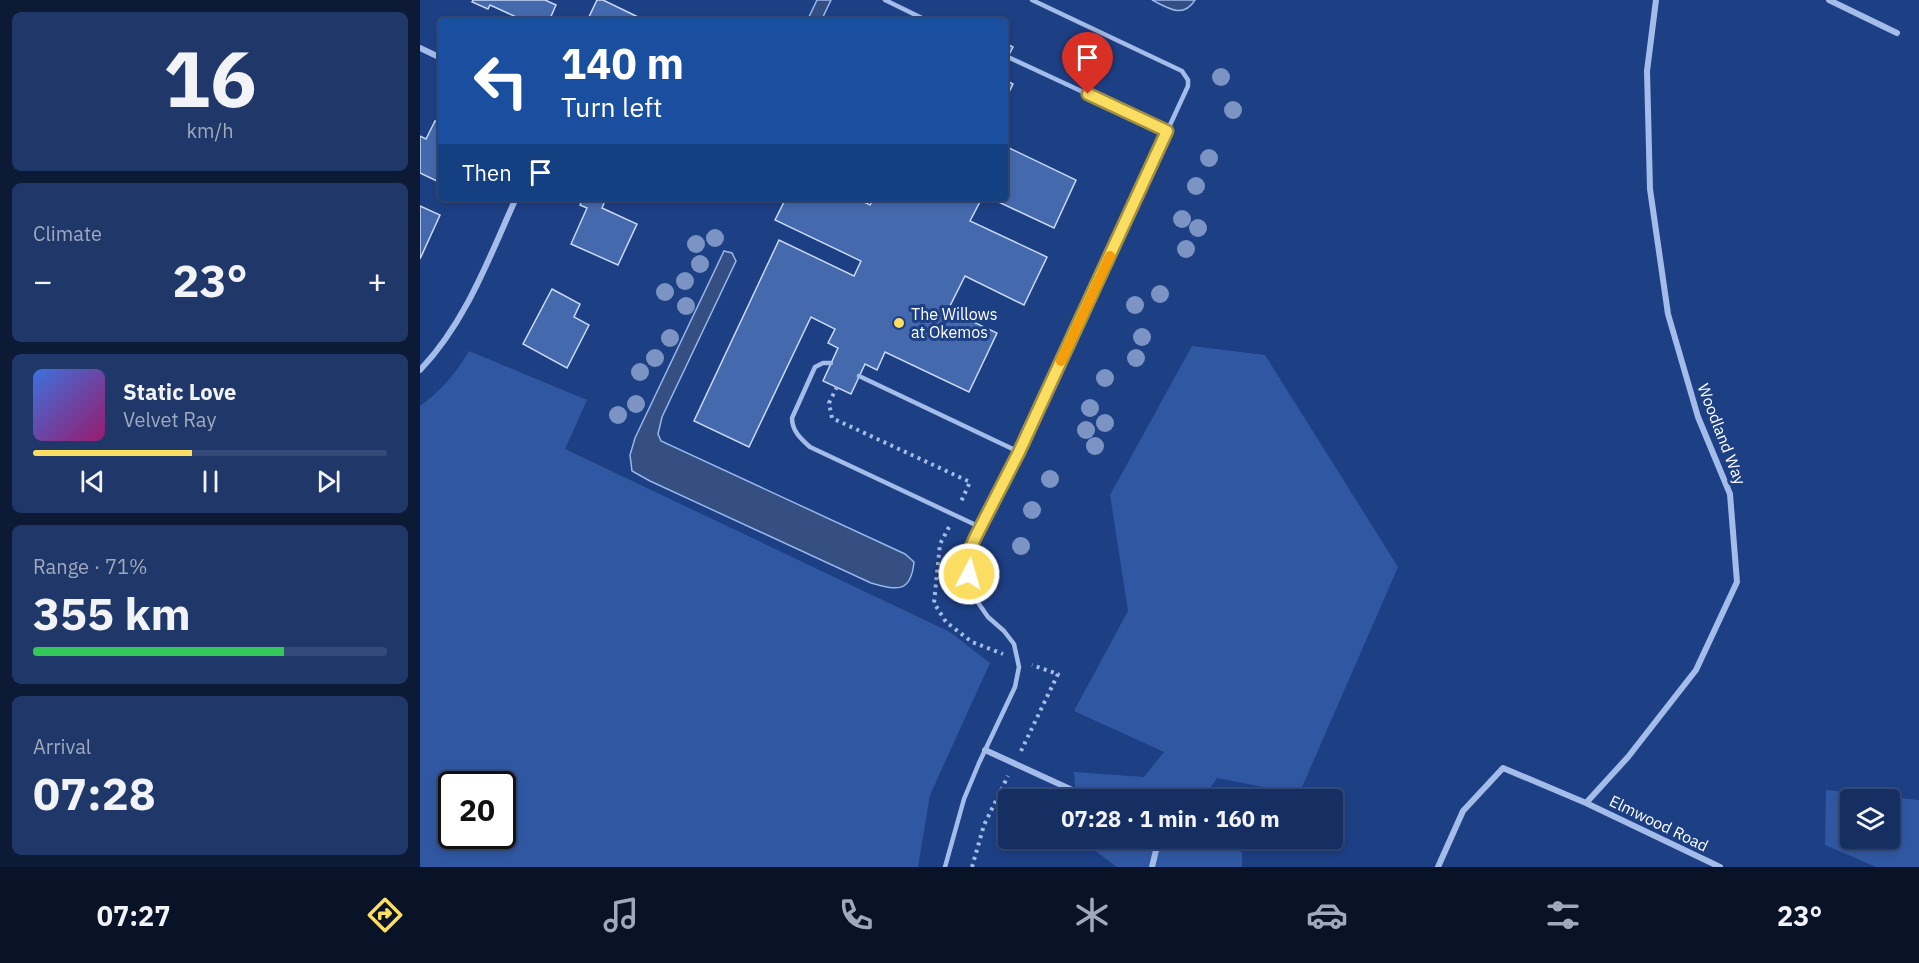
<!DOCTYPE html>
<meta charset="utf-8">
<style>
:root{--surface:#162f63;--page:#1f3769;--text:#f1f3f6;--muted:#9ea9be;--line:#354a78;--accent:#fadd61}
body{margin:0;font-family:"IBM Plex Sans",sans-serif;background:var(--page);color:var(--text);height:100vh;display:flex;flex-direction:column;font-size:22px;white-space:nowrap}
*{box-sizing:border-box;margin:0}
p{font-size:20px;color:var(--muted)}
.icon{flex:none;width:33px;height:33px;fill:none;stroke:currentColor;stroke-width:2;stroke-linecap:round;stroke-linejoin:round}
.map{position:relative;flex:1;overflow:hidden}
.sheet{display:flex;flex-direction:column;gap:12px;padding:12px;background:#0c1a36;width:420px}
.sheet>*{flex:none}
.guide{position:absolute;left:18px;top:18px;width:570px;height:183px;border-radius:6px;box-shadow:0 3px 9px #0003,0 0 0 2px var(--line);background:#1a4fa0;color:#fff;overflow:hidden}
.fabs{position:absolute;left:1420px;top:789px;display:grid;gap:12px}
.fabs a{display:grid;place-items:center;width:60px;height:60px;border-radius:6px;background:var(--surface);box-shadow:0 3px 9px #0003,0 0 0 2px var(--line);font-size:30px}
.speed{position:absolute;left:18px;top:771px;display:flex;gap:12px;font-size:30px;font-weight:700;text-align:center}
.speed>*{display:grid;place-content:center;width:78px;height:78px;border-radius:50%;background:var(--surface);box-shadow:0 3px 9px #0003,0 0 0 2px var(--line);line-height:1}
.speed .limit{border:3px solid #111;border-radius:9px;background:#fff;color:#111}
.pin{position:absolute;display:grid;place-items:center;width:51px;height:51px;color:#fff;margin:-62px -26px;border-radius:50% 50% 50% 0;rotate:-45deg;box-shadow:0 0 6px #0007}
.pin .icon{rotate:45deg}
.me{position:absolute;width:66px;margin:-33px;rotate:6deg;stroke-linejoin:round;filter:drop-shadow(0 0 4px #0008)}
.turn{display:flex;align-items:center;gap:21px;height:126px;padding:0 24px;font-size:27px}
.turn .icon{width:78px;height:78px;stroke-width:2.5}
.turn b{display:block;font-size:42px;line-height:51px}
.then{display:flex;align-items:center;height:57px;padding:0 24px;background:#0003;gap:12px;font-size:22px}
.big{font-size:45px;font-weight:700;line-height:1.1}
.sheet .card{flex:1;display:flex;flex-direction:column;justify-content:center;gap:9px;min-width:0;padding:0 21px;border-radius:9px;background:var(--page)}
.sheet .dial{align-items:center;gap:0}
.dial b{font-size:78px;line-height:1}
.song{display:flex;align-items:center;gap:18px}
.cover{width:72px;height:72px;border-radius:9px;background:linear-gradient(135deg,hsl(220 70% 55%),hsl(320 70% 35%))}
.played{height:6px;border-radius:3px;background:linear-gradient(90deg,var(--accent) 45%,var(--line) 45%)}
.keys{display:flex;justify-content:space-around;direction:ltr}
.heat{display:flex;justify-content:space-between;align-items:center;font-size:33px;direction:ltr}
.charge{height:9px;border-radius:4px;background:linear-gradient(90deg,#34c759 71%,var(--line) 0)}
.trip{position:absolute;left:578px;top:789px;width:345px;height:60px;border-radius:6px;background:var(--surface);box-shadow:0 3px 9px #0003,0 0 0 2px var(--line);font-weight:700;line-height:60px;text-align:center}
.tab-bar{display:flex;height:96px;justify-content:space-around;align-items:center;background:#091328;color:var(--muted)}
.tab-bar .icon{width:42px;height:42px}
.tab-bar .on{color:var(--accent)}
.tab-bar b{font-size:27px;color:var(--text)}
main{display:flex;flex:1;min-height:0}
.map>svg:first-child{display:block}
</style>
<main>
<section class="sheet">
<div class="card dial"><b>16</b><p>km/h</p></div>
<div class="card"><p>Climate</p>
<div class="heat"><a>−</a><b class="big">23°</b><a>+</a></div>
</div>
<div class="card">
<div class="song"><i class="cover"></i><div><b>Static Love</b><p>Velvet Ray</p></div></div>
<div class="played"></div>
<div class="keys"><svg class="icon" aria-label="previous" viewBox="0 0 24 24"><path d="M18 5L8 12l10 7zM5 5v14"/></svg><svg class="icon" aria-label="pause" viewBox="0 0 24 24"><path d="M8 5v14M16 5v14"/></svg><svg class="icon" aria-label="next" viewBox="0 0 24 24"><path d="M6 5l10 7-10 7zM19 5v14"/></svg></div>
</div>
<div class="card"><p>Range · 71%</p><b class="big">355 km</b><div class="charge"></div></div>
<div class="card"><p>Arrival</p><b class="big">07:28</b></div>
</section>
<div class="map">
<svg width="1499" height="867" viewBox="0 0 1499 867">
<rect width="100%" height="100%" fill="#1d3f84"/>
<path fill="#3058a2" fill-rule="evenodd" d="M 772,346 L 845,355 L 978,567 L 879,794 L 797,778 L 783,798 L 784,799 L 656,799 L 654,772 L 724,777 L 744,752 L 654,711 L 708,611 L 690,495 Z
M 49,351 L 167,400 L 145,449 L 530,632 L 570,663 L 510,795 L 498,867 L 0,867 L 0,406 C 20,392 37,372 49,351 ZM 82,784 L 82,836 L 32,836 L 32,784 Z
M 1406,790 L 1499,800 L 1499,867 L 1456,867 L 1405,845 ZM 1431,800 L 1470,800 L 1470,838 L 1431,838 Z
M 659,839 L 812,839 L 822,853 L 822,867 L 697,867 Z"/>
<path fill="#354f82" stroke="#96b6ec" stroke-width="1.5" d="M 397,0 L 411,0 L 401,21 L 387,21 Z
M 732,0 L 775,0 C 763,19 748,8 732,0 Z
M 304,251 L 312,253 L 316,261 L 242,417 L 238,434 L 241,441 L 485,554 L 494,562 C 491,594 476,590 451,583 L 230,481 L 212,471 L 210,455 L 215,438 Z"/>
<path fill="#4569ad" stroke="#c8d9f8" stroke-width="1.5" d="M 53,0 L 125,0 L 136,5 L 129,21 L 105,21 L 70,5 L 68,9 L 52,2 Z
M 177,0 L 183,0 L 218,17 L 217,21 L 167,21 Z
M 585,43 L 593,47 L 585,62 Z
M 585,80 L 593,84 L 585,100 Z
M 15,121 L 21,124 L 21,183 L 0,173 L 0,136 L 6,139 Z
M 585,146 L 656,180 L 634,228 L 570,198 L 585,198 Z
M 163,198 L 178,198 L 185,201 L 182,208 L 217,224 L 198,265 L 151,244 L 167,208 L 160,205 Z
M 366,198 L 436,198 L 450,205 L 454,198 L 562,198 L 550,221 L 627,257 L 604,305 L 545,276 L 528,310 L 577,333 L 549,392 L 465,352 L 457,370 L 445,364 L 431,394 L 403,381 L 418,348 L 408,343 L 415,329 L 391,317 L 329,447 L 274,421 L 359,240 L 434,276 L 441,261 L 355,220 Z
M 0,206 L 20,215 L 0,259 Z
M 132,289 L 160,304 L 154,317 L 169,325 L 147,368 L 103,344 Z"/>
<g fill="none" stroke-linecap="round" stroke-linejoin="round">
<path stroke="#a3bcea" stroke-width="4" stroke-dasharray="3 4.5" stroke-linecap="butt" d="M 417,387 L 409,403 L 412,418 L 550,482 L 540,504
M 529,527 L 520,544 L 514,603 L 526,622 L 552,642 L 583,654
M 601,751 L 638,674 L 612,665
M 552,867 L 564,825 L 588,776"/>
<path stroke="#a3bcea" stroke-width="4.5" d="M 465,0 L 508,21
M 588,57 L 747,131
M 411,363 L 403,363 L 395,367 L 372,418 C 372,431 381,439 390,447 L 560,527
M 439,376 L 599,452
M 525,867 L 544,799 L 559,763 L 595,687 L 599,667 L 594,644 L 584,631 L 568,617 L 559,604 L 552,590 L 549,574 L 550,550 L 599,452 L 768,86 L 768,80 L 762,71 L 612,0"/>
<path stroke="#a3bcea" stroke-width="6" d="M 1409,0 L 1477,33
M 0,48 L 21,58
M 0,370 C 46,322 69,258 96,198
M 565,750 L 674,800
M 1166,803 L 1208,757 L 1276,670 L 1317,582 L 1310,494 L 1278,417 L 1248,314 L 1230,189 L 1227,71 L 1236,0
M 732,867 L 739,838
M 1018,867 L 1043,811 L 1083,768 L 1166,803 L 1300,867"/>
</g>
<g fill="#7b94c4">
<circle cx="801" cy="77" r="9"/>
<circle cx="813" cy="110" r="9"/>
<circle cx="789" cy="158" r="9"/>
<circle cx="776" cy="186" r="9"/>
<circle cx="762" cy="219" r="9"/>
<circle cx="778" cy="228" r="9"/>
<circle cx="295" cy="238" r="9"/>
<circle cx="276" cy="244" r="9"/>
<circle cx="766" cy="249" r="9"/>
<circle cx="280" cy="264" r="9"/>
<circle cx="265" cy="281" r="9"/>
<circle cx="245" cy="292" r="9"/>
<circle cx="740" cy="294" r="9"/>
<circle cx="715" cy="305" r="9"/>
<circle cx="266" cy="306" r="9"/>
<circle cx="722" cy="337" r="9"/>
<circle cx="250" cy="338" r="9"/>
<circle cx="235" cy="358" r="9"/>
<circle cx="716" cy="358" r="9"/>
<circle cx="220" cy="372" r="9"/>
<circle cx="685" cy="378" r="9"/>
<circle cx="216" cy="404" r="9"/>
<circle cx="670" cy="408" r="9"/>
<circle cx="198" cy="415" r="9"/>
<circle cx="685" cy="423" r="9"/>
<circle cx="666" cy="430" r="9"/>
<circle cx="675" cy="446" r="9"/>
<circle cx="630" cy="479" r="9"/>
<circle cx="612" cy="510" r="9"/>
<circle cx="601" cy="546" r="9"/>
</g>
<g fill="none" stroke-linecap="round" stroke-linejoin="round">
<defs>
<path id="route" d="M 549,574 L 550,550 L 555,538 L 599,452 L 747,131 L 668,94"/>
</defs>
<use href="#route" stroke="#a2903f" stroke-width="15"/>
<use href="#route" stroke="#fadd61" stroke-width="10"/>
<path stroke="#f59e0b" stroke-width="10" d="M 641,361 L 690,256"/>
</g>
<circle fill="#fadd61" stroke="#1d3f84" stroke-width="2" cx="479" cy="323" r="6"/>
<g text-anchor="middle" stroke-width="6" stroke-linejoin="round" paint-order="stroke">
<g font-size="16" fill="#fff" stroke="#1d3f84" text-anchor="start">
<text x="491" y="320">The Willows<tspan x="491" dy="18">at Okemos</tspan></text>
</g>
<g font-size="16" fill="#fff" stroke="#1d3f84">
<text transform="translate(1302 434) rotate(69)" y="6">Woodland Way</text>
<text transform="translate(1239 823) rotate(26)" y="6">Elmwood Road</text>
</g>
</g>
</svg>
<div class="fabs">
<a><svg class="icon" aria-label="layers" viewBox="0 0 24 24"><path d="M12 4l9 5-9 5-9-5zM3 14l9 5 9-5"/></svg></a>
</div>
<div class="speed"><div class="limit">20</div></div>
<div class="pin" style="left:668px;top:94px;background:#d93025"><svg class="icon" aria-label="arrive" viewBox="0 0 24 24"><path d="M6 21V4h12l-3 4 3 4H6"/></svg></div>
<svg class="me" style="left:549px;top:574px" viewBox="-20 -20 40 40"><circle r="17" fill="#fadd61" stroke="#fff" stroke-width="3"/><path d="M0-11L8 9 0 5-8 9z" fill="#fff"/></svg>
<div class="trip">07:28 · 1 min · 160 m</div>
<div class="guide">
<div class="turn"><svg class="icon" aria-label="left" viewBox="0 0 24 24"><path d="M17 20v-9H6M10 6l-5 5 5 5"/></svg><div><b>140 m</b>Turn left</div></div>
<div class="then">Then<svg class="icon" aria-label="arrive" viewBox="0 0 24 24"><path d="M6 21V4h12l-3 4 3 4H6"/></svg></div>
</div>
</div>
</main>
<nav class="tab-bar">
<b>07:27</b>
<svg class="icon on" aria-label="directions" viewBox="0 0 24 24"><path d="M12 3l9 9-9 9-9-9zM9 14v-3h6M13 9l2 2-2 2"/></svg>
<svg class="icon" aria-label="music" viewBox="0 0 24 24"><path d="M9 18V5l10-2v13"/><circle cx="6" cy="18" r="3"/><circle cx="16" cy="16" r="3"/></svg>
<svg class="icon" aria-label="phone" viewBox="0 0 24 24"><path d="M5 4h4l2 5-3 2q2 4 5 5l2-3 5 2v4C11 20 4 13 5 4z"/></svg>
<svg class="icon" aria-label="climate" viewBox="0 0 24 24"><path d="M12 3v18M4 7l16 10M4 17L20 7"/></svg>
<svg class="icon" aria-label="car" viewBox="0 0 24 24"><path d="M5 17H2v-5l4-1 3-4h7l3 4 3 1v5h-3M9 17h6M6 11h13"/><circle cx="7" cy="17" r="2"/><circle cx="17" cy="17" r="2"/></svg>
<svg class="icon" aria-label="filters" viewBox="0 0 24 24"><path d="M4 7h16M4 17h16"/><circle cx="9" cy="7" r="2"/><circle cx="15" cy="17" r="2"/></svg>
<b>23°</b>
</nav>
